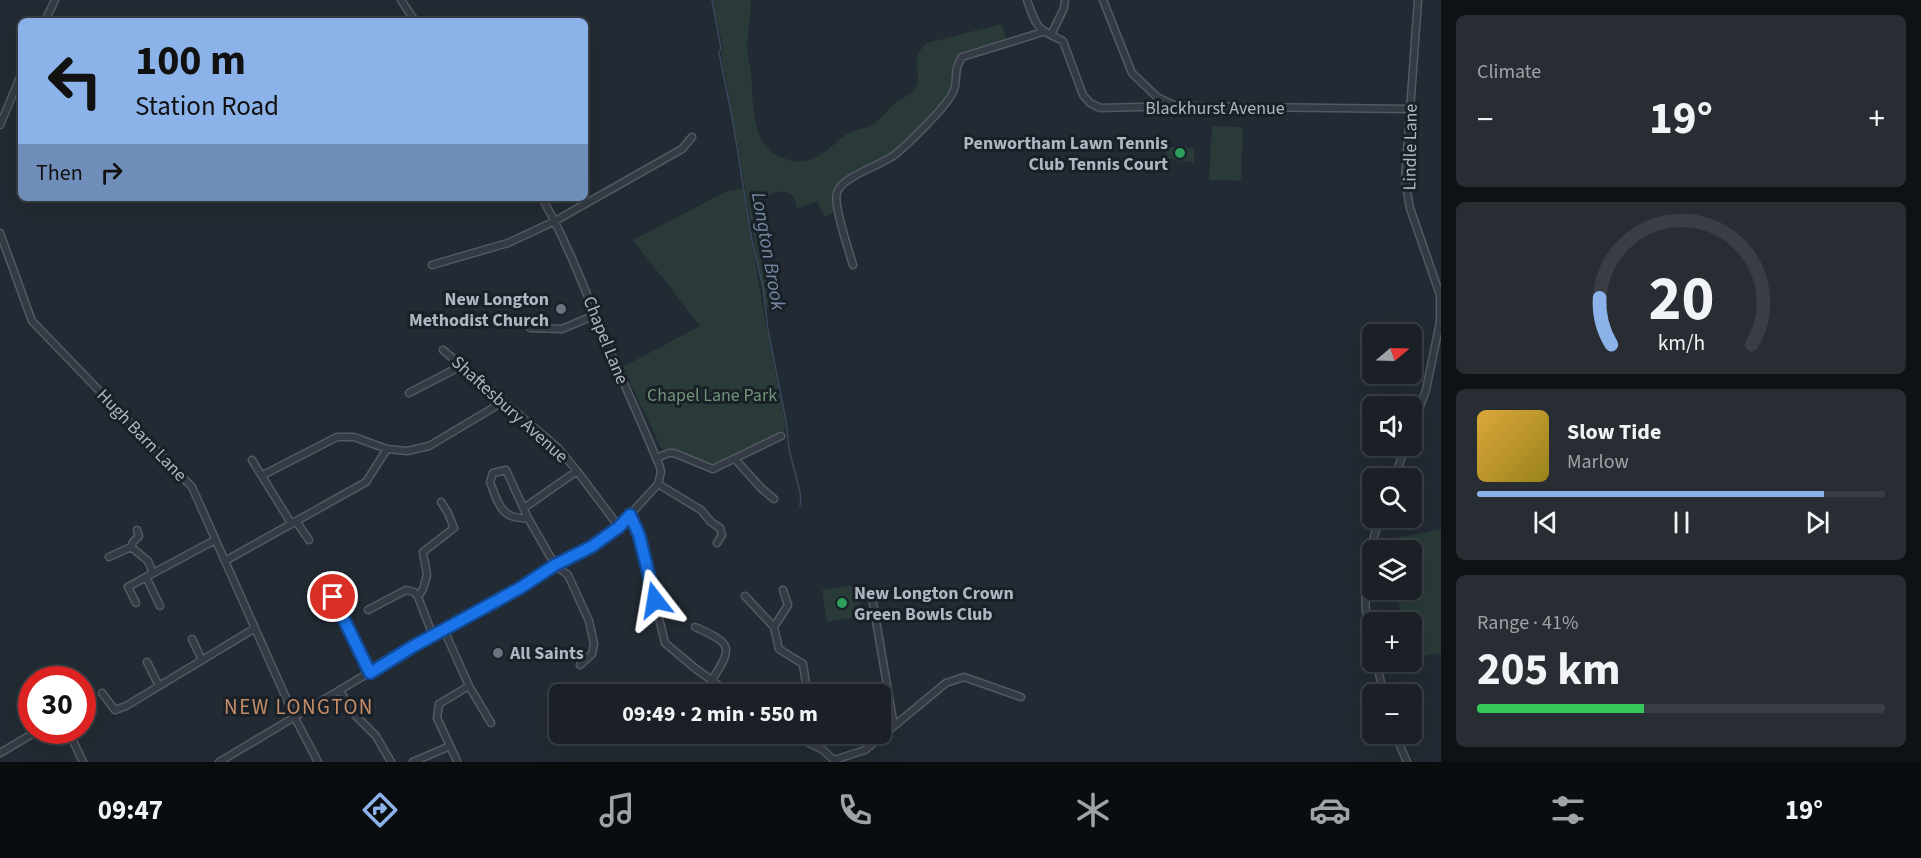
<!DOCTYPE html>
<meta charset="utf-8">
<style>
:root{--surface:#1a2026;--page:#272d32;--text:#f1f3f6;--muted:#9fa3a7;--line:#383e43;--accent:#8bb2e9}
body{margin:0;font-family:"Source Sans 3",sans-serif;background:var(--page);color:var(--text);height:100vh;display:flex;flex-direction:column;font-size:22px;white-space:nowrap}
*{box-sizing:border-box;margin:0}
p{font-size:20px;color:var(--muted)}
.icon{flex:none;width:33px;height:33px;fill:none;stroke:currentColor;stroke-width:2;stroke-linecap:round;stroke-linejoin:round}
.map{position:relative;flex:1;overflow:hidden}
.panel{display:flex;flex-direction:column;gap:15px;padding:15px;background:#0e1215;width:480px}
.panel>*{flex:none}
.hud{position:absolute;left:18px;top:18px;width:570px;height:183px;border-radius:9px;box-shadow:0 6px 24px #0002,0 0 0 2px var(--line);background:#8bb2e9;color:#111;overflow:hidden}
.needle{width:39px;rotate:71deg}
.buttons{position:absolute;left:1362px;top:324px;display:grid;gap:12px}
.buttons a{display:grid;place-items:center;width:60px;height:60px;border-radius:9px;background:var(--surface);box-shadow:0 6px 24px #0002,0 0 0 2px var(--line);font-size:30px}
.speed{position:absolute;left:18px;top:666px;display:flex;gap:12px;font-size:30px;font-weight:700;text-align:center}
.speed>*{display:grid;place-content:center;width:78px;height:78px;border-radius:50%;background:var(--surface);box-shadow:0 6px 24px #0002,0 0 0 2px var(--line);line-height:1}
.speed .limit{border:9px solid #d22;background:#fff;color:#111}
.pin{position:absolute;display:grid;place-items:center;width:51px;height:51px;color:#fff;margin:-26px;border:3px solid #fff;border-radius:50%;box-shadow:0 2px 6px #0007}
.me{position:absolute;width:66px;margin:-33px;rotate:346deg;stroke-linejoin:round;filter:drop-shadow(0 0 4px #0008)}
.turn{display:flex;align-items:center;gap:21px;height:126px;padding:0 18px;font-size:27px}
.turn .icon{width:78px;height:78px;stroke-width:2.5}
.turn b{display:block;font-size:42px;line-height:51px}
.then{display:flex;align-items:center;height:57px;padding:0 18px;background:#0003;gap:12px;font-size:22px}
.big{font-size:45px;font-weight:700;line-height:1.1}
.panel .tile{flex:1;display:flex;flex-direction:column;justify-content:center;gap:9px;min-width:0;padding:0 21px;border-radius:9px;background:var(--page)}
.panel .dial{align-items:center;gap:0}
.dial svg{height:156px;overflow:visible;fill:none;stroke:var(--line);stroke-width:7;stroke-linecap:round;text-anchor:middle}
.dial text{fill:var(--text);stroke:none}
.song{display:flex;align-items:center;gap:18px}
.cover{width:72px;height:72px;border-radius:9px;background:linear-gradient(135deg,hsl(40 70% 55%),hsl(50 70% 35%))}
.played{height:6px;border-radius:3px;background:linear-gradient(90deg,var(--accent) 85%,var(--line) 85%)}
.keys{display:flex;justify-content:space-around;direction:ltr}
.heat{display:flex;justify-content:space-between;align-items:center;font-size:33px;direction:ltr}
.charge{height:9px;border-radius:4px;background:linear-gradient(90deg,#34c759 41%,var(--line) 0)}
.trip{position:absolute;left:549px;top:684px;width:342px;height:60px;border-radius:9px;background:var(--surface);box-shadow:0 6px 24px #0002,0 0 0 2px var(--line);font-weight:700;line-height:60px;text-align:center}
.tabs{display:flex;height:96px;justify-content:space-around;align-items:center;background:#0a0d0f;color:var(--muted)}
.tabs .icon{width:42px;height:42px}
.tabs .current{color:var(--accent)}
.tabs b{font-size:27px;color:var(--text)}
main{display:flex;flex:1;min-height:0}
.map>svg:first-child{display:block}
</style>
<main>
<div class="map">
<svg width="1441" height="762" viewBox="0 0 1441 762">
<rect width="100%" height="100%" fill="#222a33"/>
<path fill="#293a39" d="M 715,0 L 751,0 C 751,15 748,31 747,46 C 747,55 750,64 751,73 C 754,102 749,146 783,158 C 789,160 798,163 805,161 C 822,158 834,143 847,134 C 855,129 866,129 873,124 C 882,119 888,108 896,102 C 902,98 911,95 915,89 C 925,74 906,61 927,43 L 1001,24 L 1007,40 L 956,62 L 954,68 L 953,86 L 947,99 L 927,120 L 895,152 L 840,183 L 835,189 L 836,211 L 824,217 L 818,201 L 797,208 C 796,205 796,201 794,198 C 785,184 763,195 756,207 L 760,245 L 770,306 L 766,308 C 750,224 738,139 721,55 L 723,49 L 713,1 Z
M 1212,126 L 1243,127 L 1241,181 L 1209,180 Z
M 1167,147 L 1194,148 L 1194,163 L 1166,158 Z
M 743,189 L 764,315 L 786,427 L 781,436 L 713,469 L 661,448 L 623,367 L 700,326 L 633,240 L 727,191 Z
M 1441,529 L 1441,653 L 1414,658 L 1412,648 L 1412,622 L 1404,622 L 1395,592 L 1387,590 L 1412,590 L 1412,550 L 1382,550 L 1385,540 Z
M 856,585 L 862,616 L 827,622 L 822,590 Z"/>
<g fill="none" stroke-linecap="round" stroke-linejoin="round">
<path stroke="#39485b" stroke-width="1.5" d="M 712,0 L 721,49 L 719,53 L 733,122 L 752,241 L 763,287 L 768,330 L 786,421 L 789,449 L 801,496 L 800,506"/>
<defs>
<path id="minor" d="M 401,0 L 415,21
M 1027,0 C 1037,28 1036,28 1063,41 L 1083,95 L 1090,103 L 1100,108 L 1177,106 L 1410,109
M 1103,0 L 1132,73 L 1157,97 L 1174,105
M 45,21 L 55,0
M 1051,35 L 1064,8 L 1065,0
M 0,125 L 21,75
M 0,233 L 32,321 L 192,487 L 295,718 L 318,762
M 432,265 L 508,243 L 555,221 L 682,149 L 692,137
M 853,265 C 849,251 833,205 837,193 C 841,176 884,165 897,153 C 910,142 947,106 953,92 C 959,81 952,72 962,57 L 1043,32
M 530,328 L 562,329 L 595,315
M 443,350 L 558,448 L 577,471 L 619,527
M 409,393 L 461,366
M 1412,429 L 1426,390 L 1440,322 L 1440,295 L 1410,208 L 1405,180 L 1418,0
M 656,458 L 669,453 L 674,453 L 713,469 L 781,436
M 735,459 L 761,488 L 774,499
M 252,460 L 291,523
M 263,475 L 337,437 L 354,437 L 387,449 L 407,451 L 429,446 L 503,402
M 1394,478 L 1406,446
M 658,484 L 701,510 L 711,522 L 720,528 L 722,535 L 717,543
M 524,508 L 577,471
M 630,515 L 639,535 L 665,643 L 696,669 L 731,694
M 528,518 C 501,520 498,503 490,482 L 493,473 L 506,470 L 528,518 L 555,565 L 568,575 L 589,621 L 594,644 L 592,654 L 580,665
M 296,521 L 309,540
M 131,547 L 133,542 L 139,536 L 137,530
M 109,557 L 131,547 L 148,561 L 153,573
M 225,561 L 366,482 L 387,449
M 745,596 L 774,627 L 779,649 L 803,664 L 806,684 L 799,694
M 333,597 L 370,673
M 872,597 L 894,726
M 136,603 L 128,587 L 146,577
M 160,606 L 146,577 L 215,540
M 368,610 L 406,590 L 414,592 L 418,597
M 695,627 C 733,644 733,647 712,680
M 774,627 L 788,605 L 783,590
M 444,630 L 469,686 L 491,723
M 433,636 L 418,597 L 423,589 L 427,575 L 423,552 L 454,528 L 448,513 L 441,502
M 192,639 L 202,660
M 1372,648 C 1361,599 1363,565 1380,518
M 147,662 L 159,686
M 1376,662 L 1384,694
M 340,691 L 356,716 L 376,736 L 391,762
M 102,693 L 115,710 L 126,706 L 255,628
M 68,730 L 83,762
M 791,734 L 823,750 L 835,761
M 1395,734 L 1407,762
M 0,753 L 39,730
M 834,760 L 865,750 L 946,683 L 964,677 L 1021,697
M 457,761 L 437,718 L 439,704 L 469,686
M 219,762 L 412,647 L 520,588 L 555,565 L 591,547 L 619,527 L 658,484 L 661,472 L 660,467 C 644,428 627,391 611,353 C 589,301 570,247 542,198
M 413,762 L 450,746"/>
</defs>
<use href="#minor" stroke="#525962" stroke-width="9"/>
<use href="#minor" stroke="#353b44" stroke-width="6"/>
</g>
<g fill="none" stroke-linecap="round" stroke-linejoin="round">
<defs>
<path id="route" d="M 333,597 L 370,673 L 412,647 L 520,588 L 555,565 L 591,547 L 619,527 L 630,515 L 639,535 L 655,600"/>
</defs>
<use href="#route" stroke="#114b97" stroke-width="15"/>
<use href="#route" stroke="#1a73e8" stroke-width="10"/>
</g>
<g fill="#2e9e5b" stroke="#1a2028" stroke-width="2">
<circle cx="1180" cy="153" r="6"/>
<circle cx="842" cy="603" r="6"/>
</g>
<g fill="#6b7280" stroke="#1a2028" stroke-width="2">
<circle cx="561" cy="309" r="6"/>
<circle cx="498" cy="653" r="6"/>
</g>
<g text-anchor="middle" stroke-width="6" stroke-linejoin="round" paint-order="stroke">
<g font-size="18" fill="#afb6c1" stroke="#1a2028">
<text x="1215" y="114">Blackhurst Avenue</text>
<text transform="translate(1410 147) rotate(-89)" y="6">Lindle Lane</text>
<text transform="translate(606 340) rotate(68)" y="6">Chapel Lane</text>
<text transform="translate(510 409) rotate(42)" y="6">Shaftesbury Avenue</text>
<text transform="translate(142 435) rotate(46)" y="6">Hugh Barn Lane</text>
</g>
<g font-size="18" font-weight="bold" fill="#afb6c1" stroke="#1a2028" text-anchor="end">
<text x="1168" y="149">Penwortham Lawn Tennis<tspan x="1168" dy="21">Club Tennis Court</tspan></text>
<text x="549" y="305">New Longton<tspan x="549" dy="21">Methodist Church</tspan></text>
<text x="854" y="599" text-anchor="start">New Longton Crown<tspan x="854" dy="21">Green Bowls Club</tspan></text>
<text x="510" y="659" text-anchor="start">All Saints</text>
</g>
<g font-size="18" fill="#719478" stroke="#1a2028">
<text x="712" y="401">Chapel Lane Park</text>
</g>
<g font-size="20" font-style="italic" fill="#7388a1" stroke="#1a2028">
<text transform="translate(769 251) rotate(80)" y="7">Longton Brook</text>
</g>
<g font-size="21" letter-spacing="1.5" fill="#c48d66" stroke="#1a2028">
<text x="299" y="714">NEW LONGTON</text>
</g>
</g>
</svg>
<div class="buttons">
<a><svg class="needle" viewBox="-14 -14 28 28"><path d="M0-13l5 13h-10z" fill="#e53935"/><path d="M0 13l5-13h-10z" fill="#9fa3a7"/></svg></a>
<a><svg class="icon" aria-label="sound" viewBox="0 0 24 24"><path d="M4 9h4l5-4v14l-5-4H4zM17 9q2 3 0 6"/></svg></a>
<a><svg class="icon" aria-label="search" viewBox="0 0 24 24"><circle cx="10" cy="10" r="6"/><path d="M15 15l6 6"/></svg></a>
<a><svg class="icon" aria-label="layers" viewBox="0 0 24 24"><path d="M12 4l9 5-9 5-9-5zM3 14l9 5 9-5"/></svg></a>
<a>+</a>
<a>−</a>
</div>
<div class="speed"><div class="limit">30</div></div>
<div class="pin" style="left:333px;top:597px;background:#d93025"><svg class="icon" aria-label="arrive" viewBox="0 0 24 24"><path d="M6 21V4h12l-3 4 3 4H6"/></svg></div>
<svg class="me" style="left:655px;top:600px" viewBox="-20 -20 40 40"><path d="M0-17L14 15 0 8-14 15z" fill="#1a73e8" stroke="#fff" stroke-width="4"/></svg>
<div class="trip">09:49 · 2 min · 550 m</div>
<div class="hud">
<div class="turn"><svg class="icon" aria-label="left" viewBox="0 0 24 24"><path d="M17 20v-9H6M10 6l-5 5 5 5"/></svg><div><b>100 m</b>Station Road</div></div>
<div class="then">Then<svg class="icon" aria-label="right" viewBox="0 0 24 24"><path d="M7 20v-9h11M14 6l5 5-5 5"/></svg></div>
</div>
</div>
<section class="panel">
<div class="tile"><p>Climate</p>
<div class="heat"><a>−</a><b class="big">19°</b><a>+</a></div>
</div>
<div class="tile dial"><svg viewBox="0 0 100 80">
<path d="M14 69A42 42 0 1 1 86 69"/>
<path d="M14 69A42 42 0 0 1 8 45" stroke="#8bb2e9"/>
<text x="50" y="56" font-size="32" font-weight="700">20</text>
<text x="50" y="72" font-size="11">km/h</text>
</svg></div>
<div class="tile">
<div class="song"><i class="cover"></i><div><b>Slow Tide</b><p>Marlow</p></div></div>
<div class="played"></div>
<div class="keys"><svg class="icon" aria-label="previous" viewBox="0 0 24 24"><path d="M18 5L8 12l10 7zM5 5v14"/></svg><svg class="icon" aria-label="pause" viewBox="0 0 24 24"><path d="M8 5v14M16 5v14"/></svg><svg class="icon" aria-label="next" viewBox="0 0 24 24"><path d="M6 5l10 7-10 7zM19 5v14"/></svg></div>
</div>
<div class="tile"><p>Range · 41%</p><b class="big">205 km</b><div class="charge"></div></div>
</section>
</main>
<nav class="tabs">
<b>09:47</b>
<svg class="icon current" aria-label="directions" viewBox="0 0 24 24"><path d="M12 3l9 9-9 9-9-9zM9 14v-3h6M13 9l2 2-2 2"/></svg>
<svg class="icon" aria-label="music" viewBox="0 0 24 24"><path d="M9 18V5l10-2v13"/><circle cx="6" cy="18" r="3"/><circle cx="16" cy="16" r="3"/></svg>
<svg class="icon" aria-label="phone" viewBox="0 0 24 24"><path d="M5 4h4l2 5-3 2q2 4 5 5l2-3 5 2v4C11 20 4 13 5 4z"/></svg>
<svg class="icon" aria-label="climate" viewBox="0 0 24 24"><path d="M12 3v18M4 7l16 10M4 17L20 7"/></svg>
<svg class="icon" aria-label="car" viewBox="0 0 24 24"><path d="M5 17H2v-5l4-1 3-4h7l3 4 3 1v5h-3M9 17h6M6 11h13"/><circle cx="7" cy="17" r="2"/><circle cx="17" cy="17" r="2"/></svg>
<svg class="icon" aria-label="filters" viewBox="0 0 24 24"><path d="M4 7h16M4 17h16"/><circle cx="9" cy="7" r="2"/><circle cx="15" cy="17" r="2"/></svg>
<b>19°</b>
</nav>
